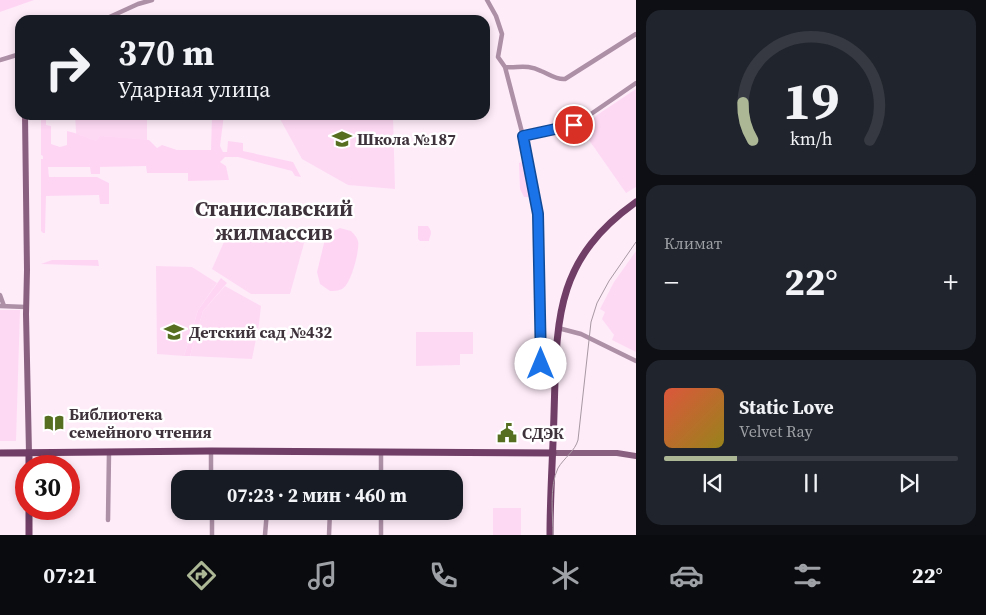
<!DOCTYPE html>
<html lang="ru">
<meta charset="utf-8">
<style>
:root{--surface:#171b24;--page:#20242c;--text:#f1f3f6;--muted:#9ea1a6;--line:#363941;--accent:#abb795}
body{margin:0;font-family:"Source Serif 4",serif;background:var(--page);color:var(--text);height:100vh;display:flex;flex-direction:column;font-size:19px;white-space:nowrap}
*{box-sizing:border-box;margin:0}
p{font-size:16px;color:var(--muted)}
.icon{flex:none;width:28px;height:28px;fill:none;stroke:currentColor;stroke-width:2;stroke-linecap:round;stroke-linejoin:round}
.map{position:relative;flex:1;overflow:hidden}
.drawer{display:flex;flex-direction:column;gap:10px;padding:10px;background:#0d0f14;width:350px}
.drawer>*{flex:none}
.top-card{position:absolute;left:15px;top:15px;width:475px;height:105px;border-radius:15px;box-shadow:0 2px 8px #0003;background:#171b24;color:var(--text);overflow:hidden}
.speed{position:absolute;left:15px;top:455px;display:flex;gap:10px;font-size:25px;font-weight:700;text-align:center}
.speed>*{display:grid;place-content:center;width:65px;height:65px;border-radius:50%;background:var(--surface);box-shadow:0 2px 8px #0003;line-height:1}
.speed .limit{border:8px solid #d22;background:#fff;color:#111}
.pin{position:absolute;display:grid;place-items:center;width:42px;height:42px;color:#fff;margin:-21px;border:2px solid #fff;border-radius:50%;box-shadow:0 1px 5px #0007}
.me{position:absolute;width:55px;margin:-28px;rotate:0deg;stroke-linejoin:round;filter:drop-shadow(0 0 4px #0008)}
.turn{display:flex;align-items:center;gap:18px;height:105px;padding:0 20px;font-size:22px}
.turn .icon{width:65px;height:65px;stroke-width:2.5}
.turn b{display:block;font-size:35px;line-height:42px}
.big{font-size:38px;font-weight:700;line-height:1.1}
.drawer .card{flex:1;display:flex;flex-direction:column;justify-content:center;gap:8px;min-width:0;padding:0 18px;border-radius:15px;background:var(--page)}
.drawer .dial{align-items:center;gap:0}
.dial svg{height:130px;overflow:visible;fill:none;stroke:var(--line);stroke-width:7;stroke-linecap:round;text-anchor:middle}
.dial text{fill:var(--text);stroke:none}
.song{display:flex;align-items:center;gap:15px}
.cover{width:60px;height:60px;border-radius:8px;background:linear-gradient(135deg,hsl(10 70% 55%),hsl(50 70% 35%))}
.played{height:5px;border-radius:2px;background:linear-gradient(90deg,var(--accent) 25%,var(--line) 25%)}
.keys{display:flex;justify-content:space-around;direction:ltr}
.heat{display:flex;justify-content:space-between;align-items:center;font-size:28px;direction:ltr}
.trip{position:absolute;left:171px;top:470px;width:292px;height:50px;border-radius:15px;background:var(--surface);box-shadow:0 2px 8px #0003;font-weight:700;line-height:50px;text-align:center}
.menu{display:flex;height:80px;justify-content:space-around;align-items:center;background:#090b0e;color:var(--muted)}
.menu .icon{width:35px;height:35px}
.menu .on{color:var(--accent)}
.menu b{font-size:22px;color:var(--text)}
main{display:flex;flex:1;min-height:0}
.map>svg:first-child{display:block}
</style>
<main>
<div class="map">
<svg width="636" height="535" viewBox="0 0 636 535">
<rect width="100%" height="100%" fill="#feecf9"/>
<path fill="#fed9f4" d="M 636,89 L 636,187 L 626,193 L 582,130 L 597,115 Z
M 75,115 L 147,115 L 147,148 L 77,148 Z
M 280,115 L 393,115 L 395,189 L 348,185 L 302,159 L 280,119 Z
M 231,226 L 308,229 L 290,294 L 251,294 L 212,269 Z
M 636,251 L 636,352 L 612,340 L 614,335 L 602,319 L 605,312 L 600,309 L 614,282 Z
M 156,266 L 192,267 L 217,283 L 198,310 L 184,356 L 157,354 Z
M 225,286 L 261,306 L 259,324 L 252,359 L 190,356 L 203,311 Z
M 0,310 L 20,310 L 16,441 L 0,441 Z
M 416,332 L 473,332 L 473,354 L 460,354 L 460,365 L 416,366 Z
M 493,508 L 521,508 L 521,535 L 493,535 Z"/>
<path fill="#fed6f4" d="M 0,0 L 34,0 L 0,12 Z
M 41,115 L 50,115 L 46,116 L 46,125 L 51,126 L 51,144 L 60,147 L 67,145 L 67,131 C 78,133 86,138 96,141 L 100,136 L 149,140 L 157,148 L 162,145 L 177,150 L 211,150 L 212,115 L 224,115 L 220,146 L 223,152 L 227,152 L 228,141 L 243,143 L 243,151 L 293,162 L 301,177 L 295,176 L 292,171 L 238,157 L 225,157 L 220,162 L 226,166 L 229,180 L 188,181 L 188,173 L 147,173 L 146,166 L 100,167 L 100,174 L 91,174 L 90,167 L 48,167 L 49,177 L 97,177 L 109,183 L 109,204 L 100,204 L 99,195 L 46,196 L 45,233 L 43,233 L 41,231 L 41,159 L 43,159 L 43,156 L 41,155 Z
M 523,161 L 525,162 L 531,195 L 529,197 L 524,197 L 520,189 L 519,163 Z
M 418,226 L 428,226 C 434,234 429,236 429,241 L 420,241 L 418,239 Z
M 340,228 L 351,231 C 354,234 357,237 358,241 C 360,250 351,285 342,289 C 338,291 334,291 330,291 L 320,284 L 317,272 L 325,239 L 329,233 Z
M 52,260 L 98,260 L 99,266 L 41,264 Z
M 221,278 L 227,283 L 203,311 L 190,356 L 184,356 L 198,310 Z"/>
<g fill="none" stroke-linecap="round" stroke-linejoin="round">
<path stroke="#ad8fa6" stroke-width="4.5" d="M 487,0 L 496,16 L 502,34 L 498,57 L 505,67 L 523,136 L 538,215 L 541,364 L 555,369
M 103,20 L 138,4 L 152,0
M 0,60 L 20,54
M 505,67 C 519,68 527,64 541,71 C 549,74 556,80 565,79 L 636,34
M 523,136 L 575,125 L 636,83
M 0,295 L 4,306
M 0,306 L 26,307
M 558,328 L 581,334 L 636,361
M 211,451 L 211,479
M 381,479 L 381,452
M 212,511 L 212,535
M 381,511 L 381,535
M 108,520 L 109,452
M 265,535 L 267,511
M 329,535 L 330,511"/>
<path stroke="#8a6080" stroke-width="6" d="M 25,115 L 27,270 L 26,314 L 29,453
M 553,453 L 617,453 L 636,456"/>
<path stroke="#703e66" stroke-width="7" d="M 0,453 L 211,451 L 553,453
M 29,453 L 29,466
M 29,509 L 29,535
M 550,535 C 550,494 553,454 554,414 C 557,322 553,261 636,202"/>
<path stroke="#a798a3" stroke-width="1" d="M 553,535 C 553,515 549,487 558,468 C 564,458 575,451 578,440 L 591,322 L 597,303 L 609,281 L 636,242"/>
</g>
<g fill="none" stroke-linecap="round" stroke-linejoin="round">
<defs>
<path id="route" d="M 541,364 L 538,214 L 523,136 L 574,125"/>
</defs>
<use href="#route" stroke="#114b97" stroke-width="12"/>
<use href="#route" stroke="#1a73e8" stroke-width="9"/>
</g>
<defs>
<symbol id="school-bare" viewBox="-9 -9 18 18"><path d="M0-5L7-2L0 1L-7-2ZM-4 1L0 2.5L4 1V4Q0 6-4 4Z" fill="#566e1f" stroke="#fff" stroke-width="2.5" paint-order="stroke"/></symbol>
<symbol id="library-bare" viewBox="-9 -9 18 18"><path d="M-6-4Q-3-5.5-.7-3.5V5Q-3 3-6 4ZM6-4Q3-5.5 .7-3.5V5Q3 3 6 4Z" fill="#566e1f" stroke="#fff" stroke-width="2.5" paint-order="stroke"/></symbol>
<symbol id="civic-bare" viewBox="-9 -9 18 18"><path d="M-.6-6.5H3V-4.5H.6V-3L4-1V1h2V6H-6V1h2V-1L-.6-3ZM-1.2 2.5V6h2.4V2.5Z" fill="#566e1f" stroke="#fff" stroke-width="2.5" paint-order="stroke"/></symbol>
</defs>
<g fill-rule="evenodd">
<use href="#school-bare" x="328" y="125" width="28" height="28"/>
<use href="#school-bare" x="160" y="318" width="28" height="28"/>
<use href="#library-bare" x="40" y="409" width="28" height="28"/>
<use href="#civic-bare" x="493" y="419" width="28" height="28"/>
</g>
<g text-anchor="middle" stroke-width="5" stroke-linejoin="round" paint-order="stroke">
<g font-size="16" font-weight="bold" fill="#3e323b" stroke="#fff" text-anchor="start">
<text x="357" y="145">Школа №187</text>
<text x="189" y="338">Детский сад №432</text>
<text x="69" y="420">Библиотека<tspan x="69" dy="18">семейного чтения</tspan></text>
<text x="522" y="439">СДЭК</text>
</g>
<g font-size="21" font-weight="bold" fill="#3e323b" stroke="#fff">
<text x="274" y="216">Станиславский<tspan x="274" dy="24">жилмассив</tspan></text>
</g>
</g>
</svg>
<div class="speed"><div class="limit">30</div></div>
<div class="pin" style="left:574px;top:125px;background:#d93025"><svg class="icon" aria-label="arrive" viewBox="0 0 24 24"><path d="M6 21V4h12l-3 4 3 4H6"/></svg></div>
<svg class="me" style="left:541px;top:364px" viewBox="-20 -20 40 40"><circle r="19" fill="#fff"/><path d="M0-13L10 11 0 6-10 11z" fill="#1a73e8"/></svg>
<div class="trip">07:23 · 2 мин · 460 m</div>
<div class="top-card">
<div class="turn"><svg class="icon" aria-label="right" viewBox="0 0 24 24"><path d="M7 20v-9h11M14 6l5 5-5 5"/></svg><div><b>370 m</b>Ударная улица</div></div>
</div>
</div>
<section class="drawer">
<div class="card dial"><svg viewBox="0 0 100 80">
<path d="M14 69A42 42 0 1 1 86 69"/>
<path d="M14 69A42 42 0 0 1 8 46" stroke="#abb795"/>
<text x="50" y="56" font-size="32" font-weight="700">19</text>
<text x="50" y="72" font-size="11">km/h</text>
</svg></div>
<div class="card"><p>Климат</p>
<div class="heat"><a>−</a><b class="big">22°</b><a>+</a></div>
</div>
<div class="card">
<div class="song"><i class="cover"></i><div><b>Static Love</b><p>Velvet Ray</p></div></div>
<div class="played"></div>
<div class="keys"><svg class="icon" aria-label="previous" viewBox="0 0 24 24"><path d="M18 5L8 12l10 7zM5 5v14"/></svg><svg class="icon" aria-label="pause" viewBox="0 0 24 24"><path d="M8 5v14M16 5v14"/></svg><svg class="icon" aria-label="next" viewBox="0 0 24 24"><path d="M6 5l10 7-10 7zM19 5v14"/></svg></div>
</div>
</section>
</main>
<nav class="menu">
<b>07:21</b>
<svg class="icon on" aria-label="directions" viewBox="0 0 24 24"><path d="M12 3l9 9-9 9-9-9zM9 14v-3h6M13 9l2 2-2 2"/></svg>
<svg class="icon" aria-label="music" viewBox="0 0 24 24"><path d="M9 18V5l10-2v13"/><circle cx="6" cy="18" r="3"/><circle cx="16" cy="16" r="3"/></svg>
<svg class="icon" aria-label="phone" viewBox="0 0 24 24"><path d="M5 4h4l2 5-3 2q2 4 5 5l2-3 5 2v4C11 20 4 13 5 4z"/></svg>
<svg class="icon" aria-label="climate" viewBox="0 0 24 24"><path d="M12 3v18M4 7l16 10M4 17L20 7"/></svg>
<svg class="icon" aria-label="car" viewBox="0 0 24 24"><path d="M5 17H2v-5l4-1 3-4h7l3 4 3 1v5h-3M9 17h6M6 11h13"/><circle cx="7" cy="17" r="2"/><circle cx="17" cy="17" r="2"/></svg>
<svg class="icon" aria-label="filters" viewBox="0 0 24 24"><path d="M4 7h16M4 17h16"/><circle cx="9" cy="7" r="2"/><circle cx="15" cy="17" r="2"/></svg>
<b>22°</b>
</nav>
